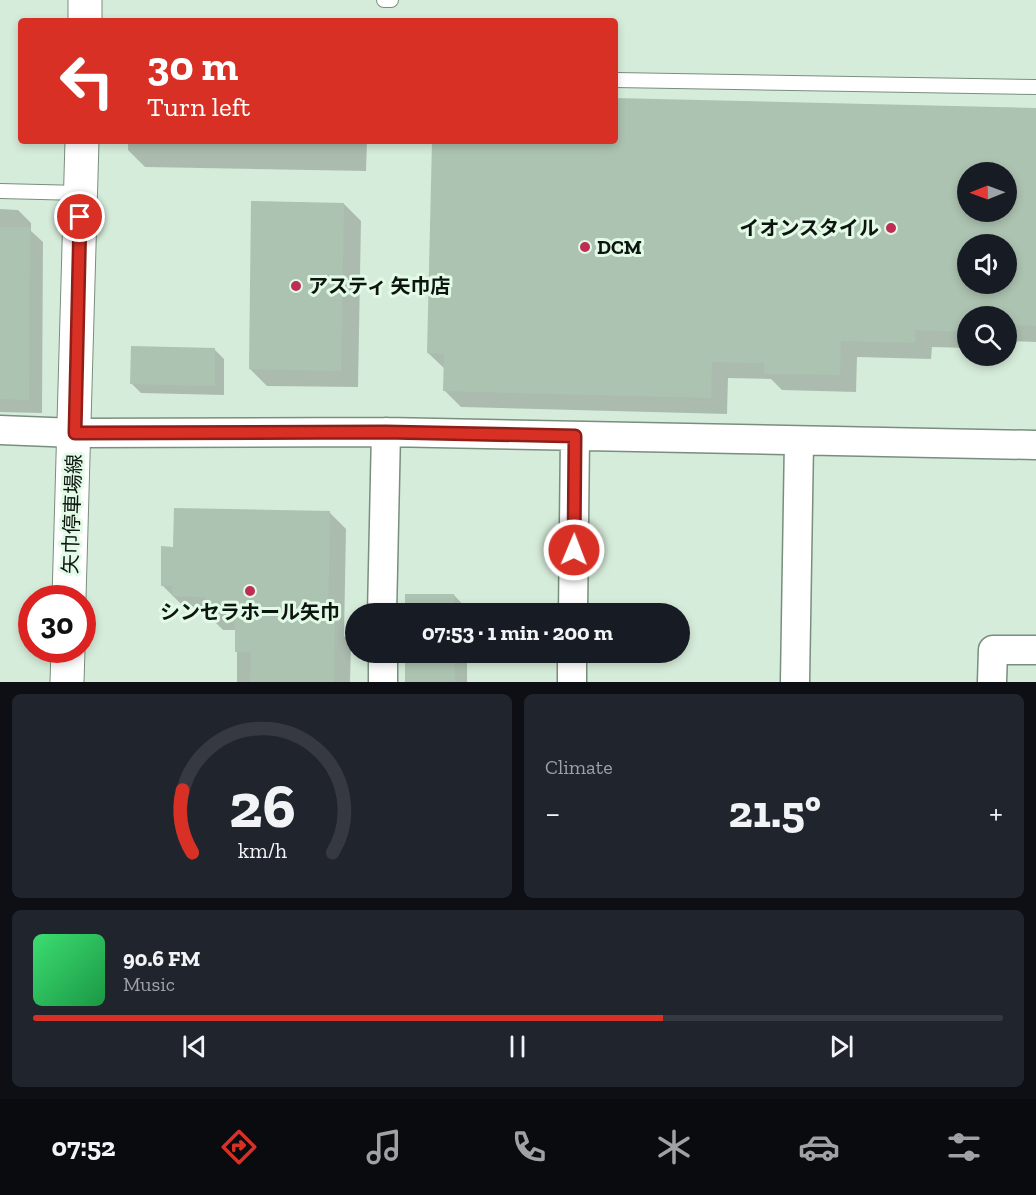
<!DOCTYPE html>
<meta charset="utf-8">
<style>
:root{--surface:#171b24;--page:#20242c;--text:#f1f3f6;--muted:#9ea1a6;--line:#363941;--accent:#d93025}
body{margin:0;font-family:"Zilla Slab","Noto Sans JP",serif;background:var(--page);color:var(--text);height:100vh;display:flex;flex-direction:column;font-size:22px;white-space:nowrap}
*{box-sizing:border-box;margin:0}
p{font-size:20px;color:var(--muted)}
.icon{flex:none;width:33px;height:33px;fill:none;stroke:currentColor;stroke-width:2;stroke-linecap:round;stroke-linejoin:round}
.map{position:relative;height:682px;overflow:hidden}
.details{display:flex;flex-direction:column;gap:12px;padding:12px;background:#0d0f14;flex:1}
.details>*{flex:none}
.hud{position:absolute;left:18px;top:18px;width:600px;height:126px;border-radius:6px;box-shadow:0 3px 9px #0003;background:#d93025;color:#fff;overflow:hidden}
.needle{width:39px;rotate:269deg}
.fabs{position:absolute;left:957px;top:162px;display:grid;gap:12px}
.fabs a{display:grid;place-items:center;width:60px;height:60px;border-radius:50%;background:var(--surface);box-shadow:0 3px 9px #0003;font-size:30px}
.speed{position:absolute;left:18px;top:585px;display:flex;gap:12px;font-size:30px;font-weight:700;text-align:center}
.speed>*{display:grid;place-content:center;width:78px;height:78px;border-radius:50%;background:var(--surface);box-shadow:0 3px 9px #0003;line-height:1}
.speed .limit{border:9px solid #d22;background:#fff;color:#111}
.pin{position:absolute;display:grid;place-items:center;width:51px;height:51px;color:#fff;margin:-26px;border:3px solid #fff;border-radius:50%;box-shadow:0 2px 6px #0007}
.me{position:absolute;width:66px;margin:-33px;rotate:1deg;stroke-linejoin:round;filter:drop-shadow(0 0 4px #0008)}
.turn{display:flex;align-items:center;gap:21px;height:126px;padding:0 30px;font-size:27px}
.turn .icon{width:78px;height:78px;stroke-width:2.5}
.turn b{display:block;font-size:42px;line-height:51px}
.big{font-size:45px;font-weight:700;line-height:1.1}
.details .widget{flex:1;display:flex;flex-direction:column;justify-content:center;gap:9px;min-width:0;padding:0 21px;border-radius:9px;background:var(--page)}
.details .dial{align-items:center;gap:0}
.dial svg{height:156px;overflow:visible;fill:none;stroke:var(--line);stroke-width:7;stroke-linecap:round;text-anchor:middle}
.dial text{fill:var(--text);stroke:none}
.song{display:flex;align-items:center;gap:18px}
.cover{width:72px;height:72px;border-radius:9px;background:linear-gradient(135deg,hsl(140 70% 55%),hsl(140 70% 35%))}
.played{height:6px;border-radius:3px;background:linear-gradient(90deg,var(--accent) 65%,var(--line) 65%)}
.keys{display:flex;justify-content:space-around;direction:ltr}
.heat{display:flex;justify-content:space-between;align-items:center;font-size:33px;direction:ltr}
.details .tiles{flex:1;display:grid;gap:12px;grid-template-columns:1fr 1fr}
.widget:last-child{grid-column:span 2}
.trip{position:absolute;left:345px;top:603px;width:345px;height:60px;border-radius:30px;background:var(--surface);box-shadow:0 3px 9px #0003;font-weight:700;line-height:60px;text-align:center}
.tab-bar{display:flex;height:96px;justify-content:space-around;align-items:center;background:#090b0e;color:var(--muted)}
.tab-bar .icon{width:42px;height:42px}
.tab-bar .selected{color:var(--accent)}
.tab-bar b{font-size:27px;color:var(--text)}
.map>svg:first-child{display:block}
</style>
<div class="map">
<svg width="1036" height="682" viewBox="0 0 1036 682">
<rect width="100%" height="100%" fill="#d6ecda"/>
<path fill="#0003" fill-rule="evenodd" d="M 615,99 L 1036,109 L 1036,342 L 1006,341 L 1006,316 L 968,316 L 968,348 L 932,347 L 931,359 L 857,357 L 856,392 L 782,390 L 771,379 L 728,378 L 727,414 L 461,407 L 444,390 L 445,369 L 428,353 L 434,141 L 615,141 ZM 968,172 L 1006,172 L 1006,212 L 968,212 ZM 968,244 L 1006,244 L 1006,284 L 968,284 Z
M 128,141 L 367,141 L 366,171 L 145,167 L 128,150 Z
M 344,204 L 361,221 L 358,387 L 267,386 L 250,369 Z
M 0,209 L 18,210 L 31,223 L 31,231 L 43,242 L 42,413 L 0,412 Z
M 215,350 L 224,359 L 224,395 L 141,393 L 132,384 Z
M 329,512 L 346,529 L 344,636 L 351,642 L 350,682 L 237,682 L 237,630 L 223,630 L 206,613 L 190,613 L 162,585 L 175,548 Z
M 454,595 L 467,609 L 467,614 L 406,614 Z
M 407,652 L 467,652 L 467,682 L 407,682 Z"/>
<path fill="#adc3b1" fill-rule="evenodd" d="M 615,98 L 1036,108 L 1036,326 L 1006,325 L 1006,316 L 968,316 L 968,332 L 915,330 L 915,343 L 841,341 L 840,375 L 764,374 L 764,363 L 712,362 L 711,398 L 443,391 L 444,354 L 427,353 L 432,141 L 615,141 ZM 968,172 L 1006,172 L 1006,212 L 968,212 ZM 968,244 L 1006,244 L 1006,284 L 968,284 Z
M 251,201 L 344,203 L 341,371 L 249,369 Z
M 0,227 L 30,227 L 29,400 L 0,399 Z
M 131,346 L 215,348 L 215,386 L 130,384 Z
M 174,508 L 330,511 L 328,624 L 335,624 L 334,682 L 250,682 L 251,652 L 235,652 L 235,614 L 204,614 L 205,597 L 172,596 L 172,586 L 161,586 L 161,546 L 173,547 Z
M 405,594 L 454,594 L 454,614 L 405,614 Z
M 405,652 L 454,652 L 455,682 L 405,682 Z"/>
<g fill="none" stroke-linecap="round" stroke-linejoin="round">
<defs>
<path id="lane" d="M 384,0 L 391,0
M 615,80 L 1036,87
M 0,191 L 81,193"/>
<path id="street" d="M 0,430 L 75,433 L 386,432 L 1036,445
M 382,614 L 386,432
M 573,614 L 575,436
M 383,652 L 383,682
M 572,682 L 572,652
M 795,682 L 799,441
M 992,682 L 993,650 L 1036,650"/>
<path id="secondary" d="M 85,21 L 85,0
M 69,598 L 82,141
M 67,682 L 68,650"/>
</defs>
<use href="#lane" stroke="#798e7d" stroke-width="16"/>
<use href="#street" stroke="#798e7d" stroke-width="31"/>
<use href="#secondary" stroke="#798e7d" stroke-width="35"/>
<use href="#lane" stroke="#fff" stroke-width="14"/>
<use href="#street" stroke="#fff" stroke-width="28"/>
<use href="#secondary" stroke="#fff" stroke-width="33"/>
</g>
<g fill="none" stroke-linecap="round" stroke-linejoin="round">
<defs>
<path id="route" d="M 80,217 L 75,433 L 386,432 L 575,436 L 574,550"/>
</defs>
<use href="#route" stroke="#8d1f18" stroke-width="15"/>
<use href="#route" stroke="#d93025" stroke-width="10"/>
</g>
<g fill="#bd2d55" stroke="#e3fae7" stroke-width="2">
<circle cx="891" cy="228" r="6"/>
<circle cx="585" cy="247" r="6"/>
<circle cx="296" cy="286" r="6"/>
<circle cx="250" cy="591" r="6"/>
</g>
<g text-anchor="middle" stroke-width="6" stroke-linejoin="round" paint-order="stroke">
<g font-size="20" font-weight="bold" fill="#0d150f" stroke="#e3fae7" text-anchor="start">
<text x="879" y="235" text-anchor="end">イオンスタイル</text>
<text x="597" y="254">DCM</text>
<text x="308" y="293">アスティ 矢巾店</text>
<text x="250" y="619" text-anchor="middle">シンセラホール矢巾</text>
</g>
<g font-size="20" fill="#0d150f" stroke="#e3fae7">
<text transform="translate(72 514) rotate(-88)" y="7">矢巾停車場線</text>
</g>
</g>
</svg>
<div class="fabs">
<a><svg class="needle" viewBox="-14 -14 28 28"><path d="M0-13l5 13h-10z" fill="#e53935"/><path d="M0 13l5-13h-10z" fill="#9ea1a6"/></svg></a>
<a><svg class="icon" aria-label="sound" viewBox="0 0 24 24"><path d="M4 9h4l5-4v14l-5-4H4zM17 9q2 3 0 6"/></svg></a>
<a><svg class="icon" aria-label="search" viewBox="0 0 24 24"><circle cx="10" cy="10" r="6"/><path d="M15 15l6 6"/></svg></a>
</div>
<div class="speed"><div class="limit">30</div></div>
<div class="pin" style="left:80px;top:217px;background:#d93025"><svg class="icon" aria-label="arrive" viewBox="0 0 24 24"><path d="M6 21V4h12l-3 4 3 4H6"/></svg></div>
<svg class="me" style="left:574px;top:550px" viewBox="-20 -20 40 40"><circle r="17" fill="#d93025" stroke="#fff" stroke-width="3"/><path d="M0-11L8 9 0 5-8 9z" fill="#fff"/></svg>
<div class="trip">07:53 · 1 min · 200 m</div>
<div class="hud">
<div class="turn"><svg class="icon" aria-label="left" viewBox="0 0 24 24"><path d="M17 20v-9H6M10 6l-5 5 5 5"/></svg><div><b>30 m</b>Turn left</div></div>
</div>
</div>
<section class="details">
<div class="tiles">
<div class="widget dial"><svg viewBox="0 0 100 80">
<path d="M14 69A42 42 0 1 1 86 69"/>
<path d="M14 69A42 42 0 0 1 9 37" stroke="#d93025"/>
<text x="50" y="56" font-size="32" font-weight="700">26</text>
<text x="50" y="72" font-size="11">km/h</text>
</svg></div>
<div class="widget"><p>Climate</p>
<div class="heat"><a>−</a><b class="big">21.5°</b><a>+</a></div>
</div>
<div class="widget">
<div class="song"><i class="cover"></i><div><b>90.6 FM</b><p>Music</p></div></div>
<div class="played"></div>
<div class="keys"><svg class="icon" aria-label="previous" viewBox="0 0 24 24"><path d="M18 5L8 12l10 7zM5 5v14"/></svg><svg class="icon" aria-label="pause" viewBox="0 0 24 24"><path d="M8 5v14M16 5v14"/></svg><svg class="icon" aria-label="next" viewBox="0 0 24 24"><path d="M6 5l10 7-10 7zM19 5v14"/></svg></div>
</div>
</div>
</section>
<nav class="tab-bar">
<b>07:52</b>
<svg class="icon selected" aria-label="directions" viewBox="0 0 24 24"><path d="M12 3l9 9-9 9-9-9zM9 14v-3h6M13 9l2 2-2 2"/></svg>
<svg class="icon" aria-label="music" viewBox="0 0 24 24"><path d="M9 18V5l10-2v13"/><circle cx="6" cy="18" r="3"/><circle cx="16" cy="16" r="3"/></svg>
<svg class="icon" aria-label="phone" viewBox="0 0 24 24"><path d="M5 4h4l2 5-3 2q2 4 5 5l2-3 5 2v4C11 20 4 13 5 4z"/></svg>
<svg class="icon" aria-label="climate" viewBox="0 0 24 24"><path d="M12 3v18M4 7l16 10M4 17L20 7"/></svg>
<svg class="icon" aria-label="car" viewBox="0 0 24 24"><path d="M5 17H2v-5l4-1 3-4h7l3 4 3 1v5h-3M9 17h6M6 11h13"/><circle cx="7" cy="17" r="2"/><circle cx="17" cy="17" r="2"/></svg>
<svg class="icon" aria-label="filters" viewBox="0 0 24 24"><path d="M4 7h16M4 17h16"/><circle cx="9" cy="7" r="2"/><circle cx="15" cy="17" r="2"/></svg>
</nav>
